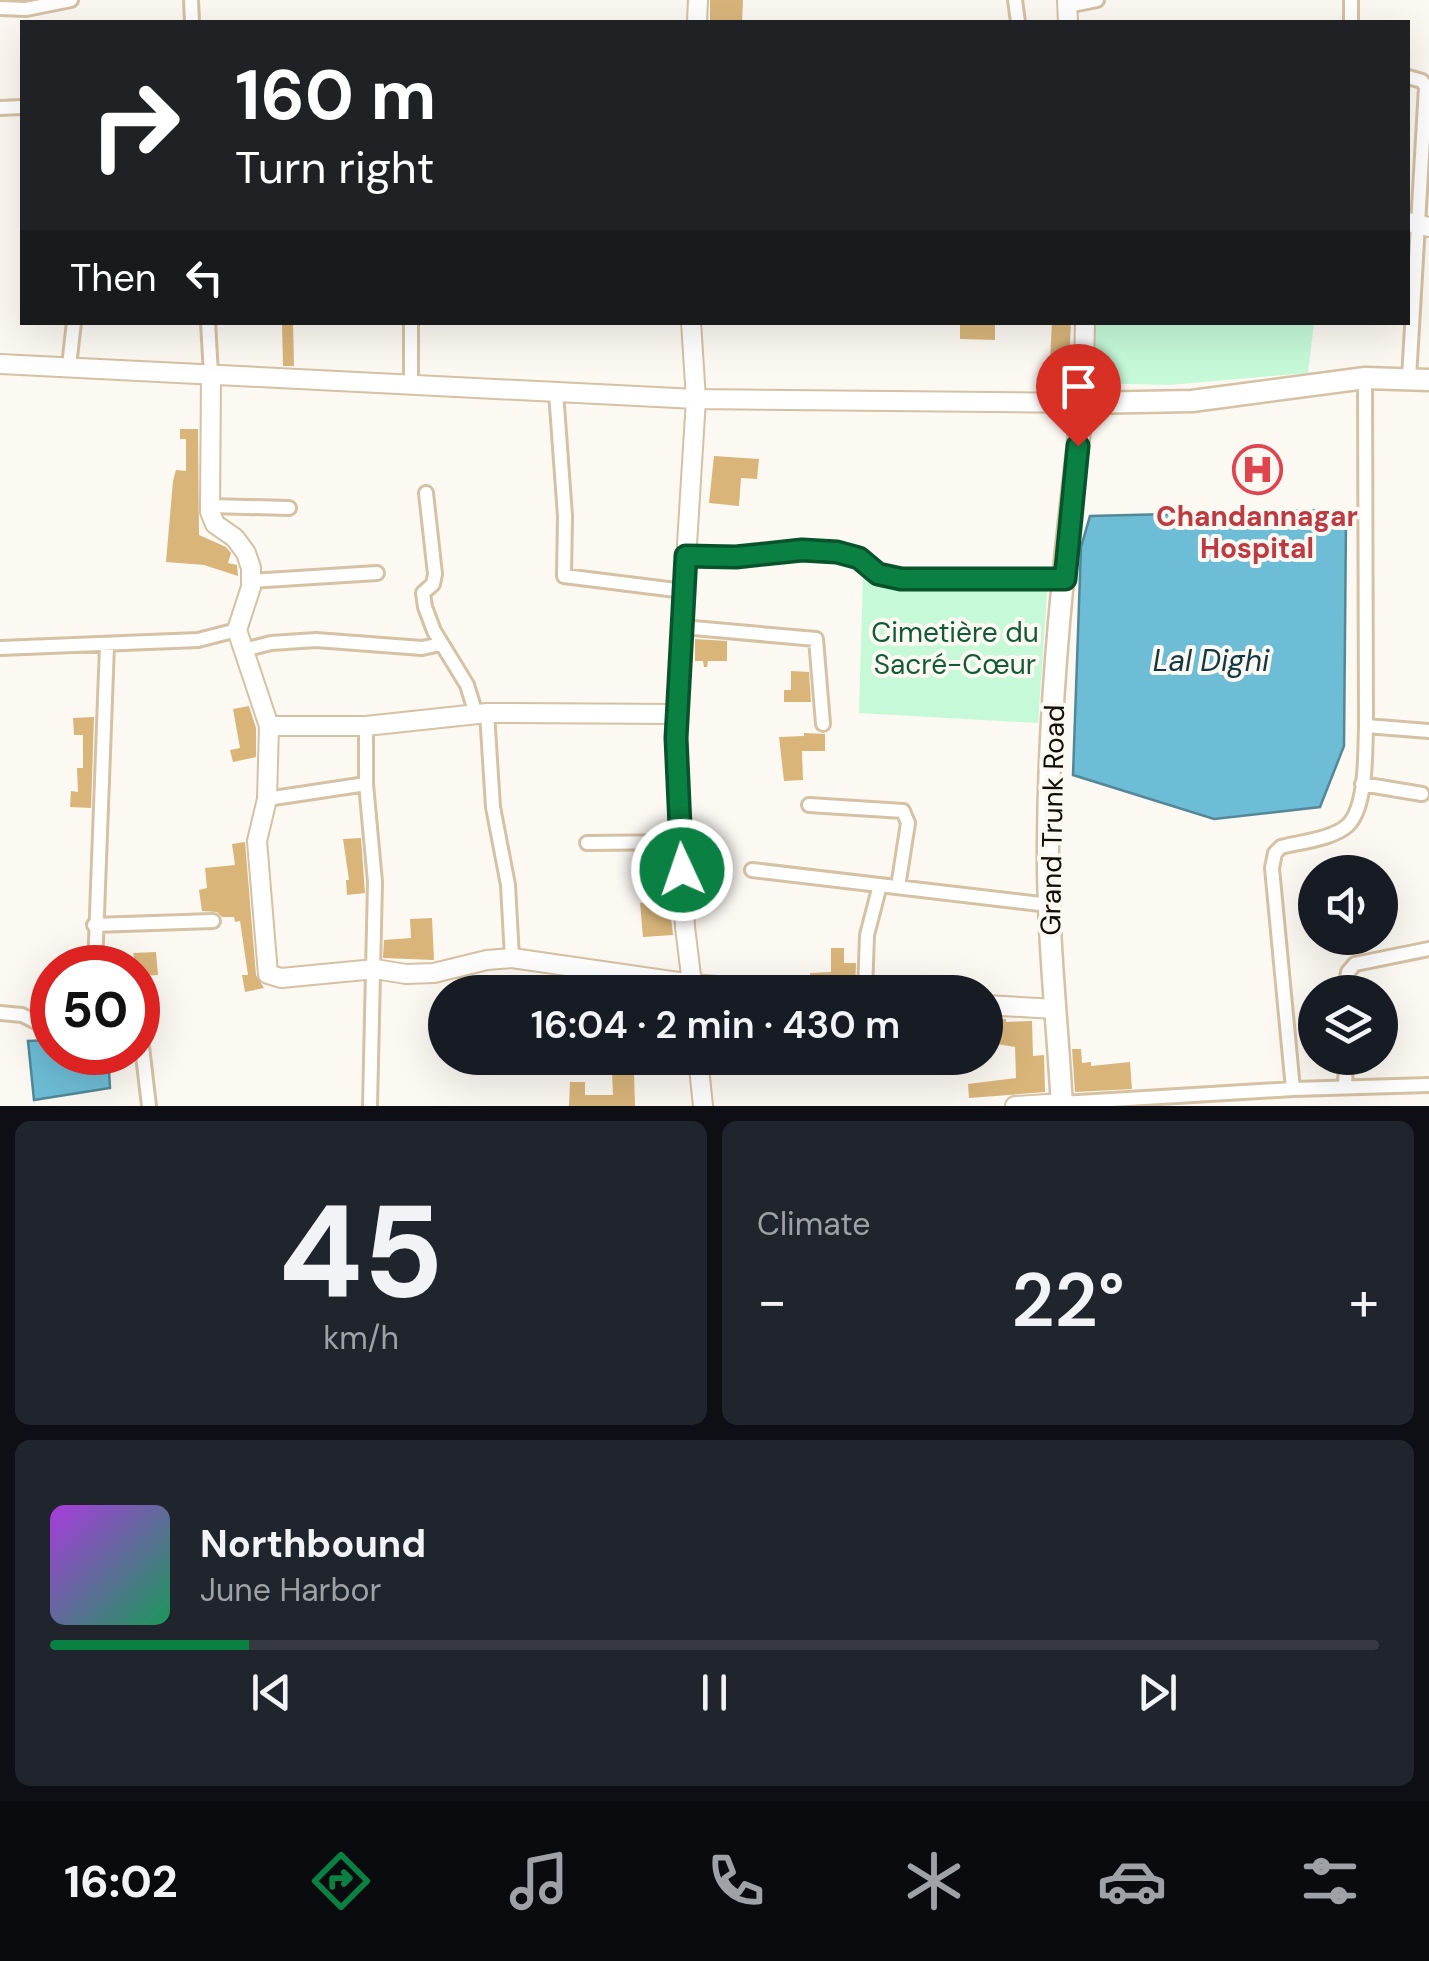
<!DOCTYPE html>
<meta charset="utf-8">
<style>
:root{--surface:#171b24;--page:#20242c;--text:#f1f3f6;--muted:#9ea1a6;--line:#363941;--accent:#0b8043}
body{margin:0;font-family:"DM Sans",sans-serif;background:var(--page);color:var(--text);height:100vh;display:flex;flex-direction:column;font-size:38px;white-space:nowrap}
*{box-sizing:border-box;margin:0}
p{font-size:32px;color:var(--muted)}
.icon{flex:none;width:55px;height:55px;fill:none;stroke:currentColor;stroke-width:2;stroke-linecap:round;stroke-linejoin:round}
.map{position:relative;height:1106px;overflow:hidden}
.panel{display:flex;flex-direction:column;gap:15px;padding:15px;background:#0d0f14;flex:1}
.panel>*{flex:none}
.hud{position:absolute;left:20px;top:20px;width:1390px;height:305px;border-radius:0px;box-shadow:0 10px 40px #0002;background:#202124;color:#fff;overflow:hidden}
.fabs{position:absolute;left:1298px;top:855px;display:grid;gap:20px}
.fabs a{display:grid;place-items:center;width:100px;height:100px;border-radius:50%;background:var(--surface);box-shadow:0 10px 40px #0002;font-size:50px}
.speed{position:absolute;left:30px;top:945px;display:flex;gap:20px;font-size:50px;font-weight:700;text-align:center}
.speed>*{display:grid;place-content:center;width:130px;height:130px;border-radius:50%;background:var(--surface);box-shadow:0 10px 40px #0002;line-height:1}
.speed .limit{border:15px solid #d22;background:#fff;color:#111}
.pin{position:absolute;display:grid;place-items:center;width:85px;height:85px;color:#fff;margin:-102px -42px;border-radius:50% 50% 50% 0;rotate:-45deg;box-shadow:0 0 10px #0007}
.pin .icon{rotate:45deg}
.me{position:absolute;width:110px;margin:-55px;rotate:357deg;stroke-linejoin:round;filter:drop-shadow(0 0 8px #0008)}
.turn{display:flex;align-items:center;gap:35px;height:210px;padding:0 50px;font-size:45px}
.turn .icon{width:130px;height:130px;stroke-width:2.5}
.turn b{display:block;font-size:70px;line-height:85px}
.then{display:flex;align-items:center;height:95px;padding:0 50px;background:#0003;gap:20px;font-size:38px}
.big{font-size:75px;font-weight:600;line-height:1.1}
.panel .tile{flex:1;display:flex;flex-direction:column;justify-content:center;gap:15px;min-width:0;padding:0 35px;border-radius:15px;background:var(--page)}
.panel .dial{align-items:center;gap:0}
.dial b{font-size:130px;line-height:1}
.song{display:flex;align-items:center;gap:30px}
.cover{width:120px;height:120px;border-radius:15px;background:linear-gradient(135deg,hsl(280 70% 55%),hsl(150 70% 35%))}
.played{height:10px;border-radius:5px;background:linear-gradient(90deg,var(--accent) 15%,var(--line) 15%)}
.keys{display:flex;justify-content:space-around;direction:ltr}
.heat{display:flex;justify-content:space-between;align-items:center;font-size:55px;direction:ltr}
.panel .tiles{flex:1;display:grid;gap:15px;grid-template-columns:1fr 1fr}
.tile:last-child{grid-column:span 2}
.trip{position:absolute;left:428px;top:975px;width:575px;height:100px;border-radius:50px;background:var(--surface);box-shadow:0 10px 40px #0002;font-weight:600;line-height:100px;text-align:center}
.menu{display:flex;height:160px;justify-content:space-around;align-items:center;background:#090b0e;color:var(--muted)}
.menu .icon{width:70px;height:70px}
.menu .on{color:var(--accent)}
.menu b{font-size:45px;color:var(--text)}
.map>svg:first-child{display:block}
</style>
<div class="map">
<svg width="1429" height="1106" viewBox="0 0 1429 1106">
<rect width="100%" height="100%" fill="#fcf8f2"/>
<path fill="#c5f9d8" d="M 1096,323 L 1314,323 L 1308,373 L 1169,385 L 1091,383 Z
M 863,576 L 1048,579 L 1038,723 L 859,713 Z"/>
<path fill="#6dbdd6" stroke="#528897" stroke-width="2.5" d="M 1331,510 L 1346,520 L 1344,746 L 1320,807 L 1214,819 L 1073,775 L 1081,547 L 1090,516 Z
M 52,1040 L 52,1052 L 108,1053 L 110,1088 L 34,1100 L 28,1041 Z"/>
<path fill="#d9b57a" d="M 710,0 L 743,0 L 742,22 L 710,20 Z
M 282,322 L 293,322 L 294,366 L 283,366 Z
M 960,322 L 995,322 L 995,340 L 960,339 Z
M 1052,322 L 1071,322 L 1068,381 L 1049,380 Z
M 180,429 L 198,429 L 199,535 L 226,547 L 231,553 L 228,563 L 237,565 L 238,576 L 204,565 L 166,562 L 173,481 L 176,470 L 186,471 L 186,439 L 180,439 Z
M 714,456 L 759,459 L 757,479 L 741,478 L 739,506 L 709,503 Z
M 695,639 L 727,641 L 727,661 L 708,661 L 707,667 L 704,667 L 703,661 L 695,661 Z
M 791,671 L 809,672 L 811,702 L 784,702 L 784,690 L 791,690 Z
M 249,706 L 256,728 L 256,757 L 233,762 L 230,750 L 240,748 L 233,709 Z
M 94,717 L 91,808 L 70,807 L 71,791 L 78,792 L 77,768 L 83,768 L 83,735 L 74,735 L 73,718 Z
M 804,733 L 825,734 L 825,751 L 802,751 L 803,780 L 784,781 L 779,737 L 804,736 Z
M 361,838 L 365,893 L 347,895 L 346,880 L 349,880 L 343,839 Z
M 245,842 L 256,975 L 264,988 L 245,992 L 242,975 L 248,975 L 240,921 L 235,922 L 234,917 L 222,917 L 217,912 L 202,911 L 199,890 L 207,888 L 205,868 L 235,865 L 232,844 Z
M 669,901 L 673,935 L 643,937 L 640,903 Z
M 432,918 L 434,960 L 383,958 L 384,940 L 411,938 L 410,919 Z
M 831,948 L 844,948 L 844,963 L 856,963 L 855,990 L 810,992 L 810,973 L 831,972 Z
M 156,952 L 158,975 L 138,976 L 133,953 Z
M 985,1018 L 1006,1019 L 1006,1022 L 1032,1021 L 1033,1056 L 1044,1055 L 1045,1092 L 969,1098 L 968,1084 L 1016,1078 L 1015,1047 L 985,1042 Z
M 1072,1049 L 1081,1049 L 1082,1063 L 1091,1062 L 1091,1066 L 1130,1062 L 1132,1089 L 1075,1092 Z
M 601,1058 L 643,1058 L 642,1072 L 634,1072 L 635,1106 L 569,1106 L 570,1082 L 585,1082 L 585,1095 L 613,1095 L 612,1072 L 601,1072 Z"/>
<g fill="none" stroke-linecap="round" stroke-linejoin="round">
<defs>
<path id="street" d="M 191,0 L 192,22
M 1015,0 L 1018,22
M 1351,0 L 1351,22
M 1067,6 L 1097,0
M 0,8 L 26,9 L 71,0
M 1408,77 L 1422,81 L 1426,87 L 1409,378
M 0,108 L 22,107
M 208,322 L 211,374
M 411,322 L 411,384
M 69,366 L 74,322
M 556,392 L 565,516 L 564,576 L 684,591
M 426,493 L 435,574 L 433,584 L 423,593 L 425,607 L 434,631 L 467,685 L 476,714
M 210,506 L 289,508
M 686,556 L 736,557 L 802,550 L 837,552 L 859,558 L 878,575 L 901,579 L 1065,579
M 251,581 L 377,573
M 682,627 L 816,639 L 823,724
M 0,648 L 198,640 L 237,630
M 244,650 L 271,643 L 316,640 L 422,648 L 441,644
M 487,713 L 493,807 L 508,885 L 512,958
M 1366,726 L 1429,731
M 366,784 L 366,726
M 1362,784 L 1422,794
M 267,799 L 366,784 L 375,882 L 370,1106
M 809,805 L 903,811 L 908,823 L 898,887
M 587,843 L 681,842
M 752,870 L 1049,905
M 94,925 L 213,921
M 95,968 L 107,645
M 865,992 L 867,935 L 880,885
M 1345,992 L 1348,972 L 1355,964 L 1429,949
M 0,1013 L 22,1015 L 52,1030
M 138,1037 L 141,1038 L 149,1106
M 1345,1087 L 1346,1058
M 1293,1089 L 1272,868 L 1275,853 L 1281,847 C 1300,842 1333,839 1348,825 C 1367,806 1365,751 1366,726 L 1365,378
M 1062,1103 L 1293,1089 L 1429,1085"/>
<path id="secondary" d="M 1067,0 L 1068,22
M 697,22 L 698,0
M 1408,222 L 1429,227
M 691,322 L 696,399 L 675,738 L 685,927 L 693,992
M 0,364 L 696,399 L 1083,403 L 1085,322
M 211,374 L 210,512 L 215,524 L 235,538 L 246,553 L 251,568 L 251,587 L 237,630 L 269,726 L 267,799 L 257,841 L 268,974 L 281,978 L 375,969 L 406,974 L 434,973 L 487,960 L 512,958 L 692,984 L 796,992
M 269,726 L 366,726 L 487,713 L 677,714
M 985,1005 L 1055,1009
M 698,1058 L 703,1106
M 1015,1106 L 1062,1103"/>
<path id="primary" d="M 1062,1106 C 1057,1018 1047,930 1048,841 C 1049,695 1065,548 1083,403 L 1192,401 L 1365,378 L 1429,380"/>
</defs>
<use href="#street" stroke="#d5c1a3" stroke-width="18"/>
<use href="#secondary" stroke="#d5c1a3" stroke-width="22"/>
<use href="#primary" stroke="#d5c1a3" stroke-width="25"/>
<use href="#street" stroke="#fff" stroke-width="12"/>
<use href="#secondary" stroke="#fff" stroke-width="18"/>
<use href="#primary" stroke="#fff" stroke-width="20"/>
</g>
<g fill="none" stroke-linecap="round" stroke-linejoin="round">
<defs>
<path id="route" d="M 682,870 L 676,738 L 686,556 L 736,557 L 802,550 L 837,552 L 859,558 L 878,574 L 901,579 L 1065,579 L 1078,446"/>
</defs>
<use href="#route" stroke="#07532c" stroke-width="25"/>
<use href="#route" stroke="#0b8043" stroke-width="18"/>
</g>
<defs>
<symbol id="hospital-ring" viewBox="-11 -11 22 22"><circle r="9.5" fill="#fcf8f2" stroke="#e0444e" stroke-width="1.5"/><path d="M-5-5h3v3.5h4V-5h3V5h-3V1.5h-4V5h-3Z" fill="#e0444e"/></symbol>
</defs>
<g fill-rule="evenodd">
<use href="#hospital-ring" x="1230" y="442" width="55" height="55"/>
</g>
<g text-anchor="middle" stroke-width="8" stroke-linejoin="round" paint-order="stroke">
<g font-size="28" font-weight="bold" fill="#be3a42" stroke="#fcf8f2">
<text x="1257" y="526">Chandannagar<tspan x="1257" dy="32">Hospital</tspan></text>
</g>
<g font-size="28" fill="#115c38" stroke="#fcf8f2">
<text x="955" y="642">Cimetière du<tspan x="955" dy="32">Sacré-Cœur</tspan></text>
</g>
<g font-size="28" fill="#120b03" stroke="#fcf8f2">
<text transform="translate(1052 820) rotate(-89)" y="10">Grand Trunk Road</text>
</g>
<g font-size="30" font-style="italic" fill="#123843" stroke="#fcf8f2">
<text x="1211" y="671">Lal Dighi</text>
</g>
</g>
</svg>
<div class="fabs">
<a><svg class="icon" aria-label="sound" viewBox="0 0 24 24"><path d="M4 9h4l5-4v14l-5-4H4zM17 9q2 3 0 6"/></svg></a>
<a><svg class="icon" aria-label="layers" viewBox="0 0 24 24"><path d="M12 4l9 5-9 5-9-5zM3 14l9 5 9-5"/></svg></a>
</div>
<div class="speed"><div class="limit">50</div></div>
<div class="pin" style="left:1078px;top:446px;background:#d93025"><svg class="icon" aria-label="arrive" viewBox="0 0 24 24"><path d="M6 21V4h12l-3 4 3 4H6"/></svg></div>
<svg class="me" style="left:682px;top:870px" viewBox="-20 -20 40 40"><circle r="17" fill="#0b8043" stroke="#fff" stroke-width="3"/><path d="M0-11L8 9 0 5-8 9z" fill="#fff"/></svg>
<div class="trip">16:04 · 2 min · 430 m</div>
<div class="hud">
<div class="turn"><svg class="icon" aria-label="right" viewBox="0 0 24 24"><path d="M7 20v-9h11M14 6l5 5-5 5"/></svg><div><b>160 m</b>Turn right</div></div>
<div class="then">Then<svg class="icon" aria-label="left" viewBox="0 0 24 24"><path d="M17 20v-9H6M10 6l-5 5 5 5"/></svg></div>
</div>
</div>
<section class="panel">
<div class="tiles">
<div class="tile dial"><b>45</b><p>km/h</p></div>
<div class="tile"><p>Climate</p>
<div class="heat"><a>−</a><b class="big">22°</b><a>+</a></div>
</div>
<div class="tile">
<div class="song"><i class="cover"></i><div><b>Northbound</b><p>June Harbor</p></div></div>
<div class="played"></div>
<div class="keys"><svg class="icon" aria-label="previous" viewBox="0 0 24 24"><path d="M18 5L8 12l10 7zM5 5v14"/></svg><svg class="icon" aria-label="pause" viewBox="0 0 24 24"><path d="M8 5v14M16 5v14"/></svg><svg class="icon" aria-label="next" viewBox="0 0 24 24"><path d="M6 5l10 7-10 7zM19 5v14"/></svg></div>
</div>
</div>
</section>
<nav class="menu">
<b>16:02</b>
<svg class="icon on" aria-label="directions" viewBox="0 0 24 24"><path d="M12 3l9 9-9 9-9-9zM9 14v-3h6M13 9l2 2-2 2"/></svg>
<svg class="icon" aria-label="music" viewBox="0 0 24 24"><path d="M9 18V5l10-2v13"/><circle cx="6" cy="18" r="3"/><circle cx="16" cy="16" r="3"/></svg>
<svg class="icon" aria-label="phone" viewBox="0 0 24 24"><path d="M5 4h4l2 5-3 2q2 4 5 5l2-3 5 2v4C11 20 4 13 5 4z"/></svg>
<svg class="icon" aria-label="climate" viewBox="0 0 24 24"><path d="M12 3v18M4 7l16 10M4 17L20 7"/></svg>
<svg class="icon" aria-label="car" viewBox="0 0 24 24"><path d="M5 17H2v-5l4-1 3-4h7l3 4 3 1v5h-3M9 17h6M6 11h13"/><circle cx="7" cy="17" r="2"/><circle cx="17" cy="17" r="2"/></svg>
<svg class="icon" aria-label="filters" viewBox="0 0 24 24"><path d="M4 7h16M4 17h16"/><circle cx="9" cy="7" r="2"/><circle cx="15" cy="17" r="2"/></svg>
</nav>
